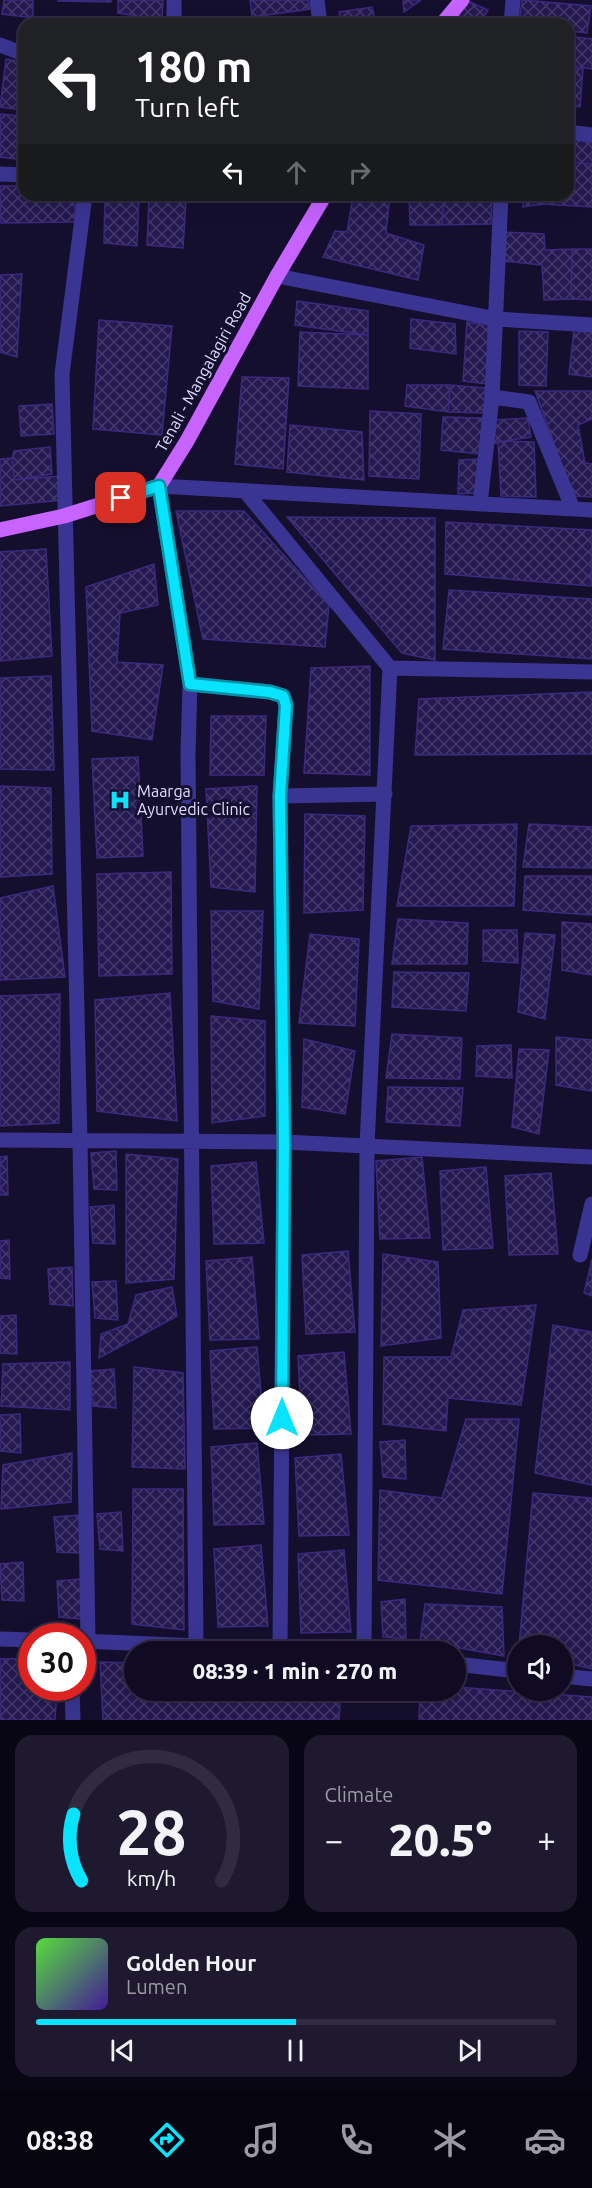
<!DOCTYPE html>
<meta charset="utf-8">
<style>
:root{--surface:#100b22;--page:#1e192f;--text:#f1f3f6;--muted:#9c9ba5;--line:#302b40;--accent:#08e3ff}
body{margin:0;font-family:Ubuntu,sans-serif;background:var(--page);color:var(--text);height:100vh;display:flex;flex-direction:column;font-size:22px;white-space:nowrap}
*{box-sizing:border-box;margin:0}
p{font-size:20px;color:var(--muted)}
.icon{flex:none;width:33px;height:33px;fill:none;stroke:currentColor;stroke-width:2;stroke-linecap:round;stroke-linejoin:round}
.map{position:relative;height:1720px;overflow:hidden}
.sheet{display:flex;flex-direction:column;gap:15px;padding:15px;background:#090613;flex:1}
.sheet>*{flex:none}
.top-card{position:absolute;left:18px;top:18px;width:556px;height:183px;border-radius:18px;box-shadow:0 6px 24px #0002,0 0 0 2px var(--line);background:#202124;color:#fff;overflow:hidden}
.fabs{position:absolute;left:507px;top:1635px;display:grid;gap:12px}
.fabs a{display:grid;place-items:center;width:66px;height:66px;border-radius:50%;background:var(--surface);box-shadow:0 6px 24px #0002,0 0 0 2px var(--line);font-size:30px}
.speed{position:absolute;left:18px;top:1623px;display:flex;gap:12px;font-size:30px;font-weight:700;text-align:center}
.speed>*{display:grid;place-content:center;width:78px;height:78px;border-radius:50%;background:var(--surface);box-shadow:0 6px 24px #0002,0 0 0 2px var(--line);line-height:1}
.speed .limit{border:9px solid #d22;background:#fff;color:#111}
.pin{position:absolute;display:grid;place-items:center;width:51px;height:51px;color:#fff;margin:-26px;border-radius:12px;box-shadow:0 3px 9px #0006}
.me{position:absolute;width:66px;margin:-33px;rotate:0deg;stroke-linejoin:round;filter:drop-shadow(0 0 4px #0008)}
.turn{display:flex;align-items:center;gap:21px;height:126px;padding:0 18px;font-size:27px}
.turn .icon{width:78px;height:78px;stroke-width:2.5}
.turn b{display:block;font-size:42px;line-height:51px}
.lanes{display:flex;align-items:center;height:57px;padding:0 18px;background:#0003;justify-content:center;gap:30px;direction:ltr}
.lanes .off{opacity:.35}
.big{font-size:45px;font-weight:800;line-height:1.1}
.sheet .tile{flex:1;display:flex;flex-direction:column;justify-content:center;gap:9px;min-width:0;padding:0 21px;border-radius:18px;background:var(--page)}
.sheet .dial{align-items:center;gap:0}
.dial svg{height:156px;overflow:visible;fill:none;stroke:var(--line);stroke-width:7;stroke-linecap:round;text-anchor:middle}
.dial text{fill:var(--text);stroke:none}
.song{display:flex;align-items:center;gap:18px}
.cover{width:72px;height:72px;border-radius:9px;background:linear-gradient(135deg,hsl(110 70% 55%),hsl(260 70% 35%))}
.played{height:6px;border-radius:3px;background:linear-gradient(90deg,var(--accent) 50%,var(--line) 50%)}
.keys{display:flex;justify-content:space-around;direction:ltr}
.heat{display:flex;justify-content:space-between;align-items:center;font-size:33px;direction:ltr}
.sheet .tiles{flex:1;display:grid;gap:15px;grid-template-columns:1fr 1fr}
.tile:last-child{grid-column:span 2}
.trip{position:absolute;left:124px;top:1641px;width:342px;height:60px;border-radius:30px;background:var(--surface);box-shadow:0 6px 24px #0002,0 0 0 2px var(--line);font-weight:800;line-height:60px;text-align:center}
.dock{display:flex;height:96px;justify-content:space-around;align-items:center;background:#06040e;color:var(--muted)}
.dock .icon{width:42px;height:42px}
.dock .selected{color:var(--accent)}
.dock b{font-size:27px;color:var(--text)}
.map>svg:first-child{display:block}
</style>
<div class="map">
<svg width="592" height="1720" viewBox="0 0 592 1720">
<defs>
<pattern id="building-cross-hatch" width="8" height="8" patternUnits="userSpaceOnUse" patternTransform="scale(1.5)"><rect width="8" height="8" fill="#251951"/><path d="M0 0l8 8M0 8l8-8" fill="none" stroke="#443a6b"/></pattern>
</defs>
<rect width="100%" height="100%" fill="#150f2e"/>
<path fill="url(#building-cross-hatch)" stroke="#3b297f" stroke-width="1.5" d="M 4,0 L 33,0 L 33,18 L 2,14 Z
M 59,0 L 111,0 L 111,2 L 58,1 Z
M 118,0 L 163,0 L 162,20 L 118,13 Z
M 250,0 L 308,0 L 310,9 L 252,17 Z
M 403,0 L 421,0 L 404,12 Z
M 466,0 L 488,10 L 480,24 L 449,24 Z
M 522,0 L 591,6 L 587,33 L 568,31 L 568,24 L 519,24 Z
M 372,7 L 376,24 L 341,24 L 339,12 Z
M 274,18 L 274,24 L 219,24 L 219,21 Z
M 568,36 L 592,39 L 592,69 L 568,65 Z
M 6,59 L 24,62 L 21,110 L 0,107 Z
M 568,68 L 583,69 L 580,107 L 568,106 Z
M 0,114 L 24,116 L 24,160 L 0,157 Z
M 568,134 L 592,136 L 592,164 L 568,162 Z
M 568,162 L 592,164 L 592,207 L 543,204 L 543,195 L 568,195 Z
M 0,186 L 24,186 L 24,195 L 75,195 L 75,222 L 0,223 Z
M 105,195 L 139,197 L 137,246 L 104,243 Z
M 191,195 L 221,195 L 221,200 L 192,201 Z
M 226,195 L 264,195 L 261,202 Z
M 409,195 L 444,195 L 442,225 L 410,225 Z
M 444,195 L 492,195 L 491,224 L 442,225 Z
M 523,195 L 543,195 L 543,204 L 523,207 Z
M 353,196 L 390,196 L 386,233 L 424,245 L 418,280 L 323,257 L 335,231 L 347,232 Z
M 149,198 L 186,201 L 183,248 L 147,245 Z
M 502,232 L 544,234 L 545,250 L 572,249 L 571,299 L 544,300 L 542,265 L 502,261 Z
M 572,249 L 592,249 L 592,300 L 571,299 Z
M 22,274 L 19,320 L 17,357 L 0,352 L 0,275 Z
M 297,301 L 368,311 L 368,335 L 295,325 Z
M 411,319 L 455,324 L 456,354 L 410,348 Z
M 99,320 L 172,326 L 162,435 L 93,429 Z
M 467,322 L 495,326 L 487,384 L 463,381 Z
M 574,329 L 592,331 L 592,377 L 569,374 Z
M 519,331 L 548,332 L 546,386 L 519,385 Z
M 300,332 L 368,335 L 368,389 L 298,386 Z
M 242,377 L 289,378 L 283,469 L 235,464 Z
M 407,385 L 450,385 L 448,412 L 405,406 Z
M 450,385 L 485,388 L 485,413 L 448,412 Z
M 535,391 L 592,391 L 592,419 L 578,425 L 585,463 L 592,464 L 592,497 L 573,496 Z
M 52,404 L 54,434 L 21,436 L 19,406 Z
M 370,411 L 421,414 L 419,479 L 369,476 Z
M 443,417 L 483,418 L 480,454 L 441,450 Z
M 528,418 L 531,437 L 492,443 L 494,420 Z
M 290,425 L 362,432 L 364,480 L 287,472 Z
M 498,441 L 534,442 L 536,497 L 501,496 Z
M 50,447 L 52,474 L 14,480 L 12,458 L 14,451 Z
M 12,458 L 14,480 L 60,476 L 63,500 L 0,506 L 0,459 Z
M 479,459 L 475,493 L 458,494 L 459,460 Z
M 176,511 L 244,511 L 329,605 L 325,647 L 203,639 Z
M 287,517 L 435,518 L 435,660 L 402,653 Z
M 446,522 L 592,530 L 591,586 L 445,574 Z
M 46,549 L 52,656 L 0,661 L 0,552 Z
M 154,564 L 158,605 L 120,613 L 117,662 L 163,665 L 152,740 L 92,731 L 86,587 Z
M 449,590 L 592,599 L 592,659 L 443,649 Z
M 370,666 L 370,775 L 304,773 L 311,668 Z
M 51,676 L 54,770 L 0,769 L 0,678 Z
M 592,692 L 592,754 L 415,755 L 419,699 Z
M 211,716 L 266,716 L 264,775 L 210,775 Z
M 138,757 L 143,856 L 97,858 L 92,759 Z
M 0,786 L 51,788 L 52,874 L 0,877 Z
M 257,786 L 255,892 L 211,887 L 206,789 Z
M 305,814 L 365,816 L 363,910 L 304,913 Z
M 517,824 L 514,906 L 397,906 L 411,826 Z
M 529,824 L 592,827 L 592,868 L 523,867 Z
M 171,872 L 172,974 L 99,976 L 97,874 Z
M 525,876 L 592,876 L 592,915 L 523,910 Z
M 53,886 L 65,977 L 0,980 L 0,898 Z
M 211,911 L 263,911 L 259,1009 L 213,1001 Z
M 398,919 L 468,923 L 467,964 L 392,964 Z
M 562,922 L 592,924 L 592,975 L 562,970 Z
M 483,930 L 517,930 L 518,963 L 483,961 Z
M 525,933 L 555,935 L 545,1019 L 518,1012 Z
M 310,934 L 359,939 L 355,1026 L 299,1023 Z
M 394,972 L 469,973 L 466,1011 L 392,1007 Z
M 170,993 L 177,1121 L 97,1111 L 95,1000 Z
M 60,994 L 59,1123 L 0,1126 L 0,996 Z
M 211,1016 L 265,1021 L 265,1116 L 212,1123 Z
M 392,1034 L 462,1038 L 460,1079 L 386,1078 Z
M 556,1037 L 592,1040 L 592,1091 L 556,1085 Z
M 304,1039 L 355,1051 L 345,1114 L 302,1107 Z
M 511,1045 L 512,1078 L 476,1076 L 477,1046 Z
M 519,1049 L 549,1050 L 539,1134 L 512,1127 Z
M 388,1087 L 463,1088 L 460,1126 L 386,1122 Z
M 116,1151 L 117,1190 L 94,1189 L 91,1153 Z
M 126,1154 L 178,1159 L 174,1279 L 126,1283 Z
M 7,1156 L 8,1195 L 0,1195 L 0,1157 Z
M 422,1157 L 430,1238 L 380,1239 L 376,1161 Z
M 256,1162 L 264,1243 L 214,1244 L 211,1166 Z
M 486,1167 L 493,1248 L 443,1250 L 440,1171 Z
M 551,1173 L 558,1254 L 509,1255 L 505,1176 Z
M 114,1205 L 115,1244 L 93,1243 L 90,1207 Z
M 9,1240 L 10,1279 L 0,1278 L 0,1241 Z
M 348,1251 L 355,1332 L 306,1334 L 302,1255 Z
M 383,1254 L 438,1262 L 441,1338 L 381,1346 Z
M 252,1257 L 259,1339 L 210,1340 L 206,1261 Z
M 592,1259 L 592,1296 L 584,1293 Z
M 72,1267 L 73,1306 L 50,1304 L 48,1269 Z
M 116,1281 L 118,1320 L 95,1318 L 92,1282 Z
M 172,1287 L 177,1316 L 99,1358 L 101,1334 L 128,1324 L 136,1295 Z
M 536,1305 L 521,1405 L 448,1398 L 446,1431 L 383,1424 L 384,1357 L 451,1357 L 463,1310 Z
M 16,1315 L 17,1354 L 0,1353 L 0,1316 Z
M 553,1325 L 592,1332 L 592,1485 L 535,1473 Z
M 257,1347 L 264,1428 L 214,1429 L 210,1351 Z
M 344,1352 L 351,1434 L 302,1435 L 298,1356 Z
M 70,1362 L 70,1410 L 1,1406 L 3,1364 Z
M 134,1367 L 183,1373 L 185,1469 L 132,1467 Z
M 114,1369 L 116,1408 L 93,1406 L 90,1371 Z
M 20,1414 L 21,1453 L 0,1451 L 0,1415 Z
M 466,1419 L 519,1419 L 502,1594 L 378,1580 L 380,1490 L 442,1498 Z
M 405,1440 L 406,1479 L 383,1477 L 380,1442 Z
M 257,1443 L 264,1524 L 214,1525 L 211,1447 Z
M 72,1453 L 71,1502 L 1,1509 L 3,1465 Z
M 341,1454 L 349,1535 L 299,1536 L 295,1458 Z
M 133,1489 L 183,1489 L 184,1630 L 132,1624 Z
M 533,1493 L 592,1498 L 592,1669 L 562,1662 L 562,1646 L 519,1646 Z
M 121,1512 L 123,1551 L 100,1549 L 97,1514 Z
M 79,1515 L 80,1553 L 57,1552 L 54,1517 Z
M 261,1545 L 268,1626 L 218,1627 L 214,1549 Z
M 344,1550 L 351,1632 L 301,1633 L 298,1554 Z
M 23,1562 L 24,1601 L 2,1600 L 0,1564 Z
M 81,1579 L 82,1619 L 59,1617 L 57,1581 Z
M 405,1599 L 406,1639 L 383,1637 L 381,1602 Z
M 425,1604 L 502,1607 L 504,1656 L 420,1641 Z
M 32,1658 L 32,1688 L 57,1688 L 55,1720 L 0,1720 L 0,1659 Z
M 100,1662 L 135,1663 L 135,1690 L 341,1690 L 339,1720 L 103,1720 Z
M 456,1687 L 592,1697 L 592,1720 L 419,1720 L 420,1690 L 456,1690 Z"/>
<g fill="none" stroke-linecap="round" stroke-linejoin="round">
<path stroke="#3a3592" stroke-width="15" d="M 174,0 L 174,24
M 317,0 L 320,24
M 511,24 L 513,0
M 0,45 L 24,54
M 568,132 L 592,135
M 0,174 L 24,175
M 85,195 L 62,374 L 80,1141 L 88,1641
M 277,276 L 497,319 L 592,325
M 492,397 L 529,402 L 573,509
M 245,491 L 390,668 L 592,672
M 480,504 L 492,397 L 501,195
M 190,684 L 270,692 L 283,696 L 286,704 L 280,796 L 284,1142 L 280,1648
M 280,796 L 385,794
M 0,1140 L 284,1142 L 592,1157
M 580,1255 L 592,1204
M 0,1639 L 32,1640
M 82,1641 L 336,1652
M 196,1644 L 188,753 L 190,684 L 159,486 L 592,510
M 364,1652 L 367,1146 L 390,668
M 456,1664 L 518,1671
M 562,1676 L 592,1679
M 72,1688 L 73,1720"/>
<path stroke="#c763ff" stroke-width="15" d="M 442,24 L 462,0
M 0,530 L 64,516 L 159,486 L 187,441 L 277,276 L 325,195"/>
</g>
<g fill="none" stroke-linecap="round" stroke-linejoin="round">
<defs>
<path id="route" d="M 121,498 L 159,486 L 190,684 L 270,692 L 283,696 L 286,705 L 280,796 L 284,1142 L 282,1418"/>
</defs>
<use href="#route" stroke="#0594a6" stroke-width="15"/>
<use href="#route" stroke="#08e3ff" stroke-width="10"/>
</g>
<defs>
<symbol id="hospital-bare" viewBox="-9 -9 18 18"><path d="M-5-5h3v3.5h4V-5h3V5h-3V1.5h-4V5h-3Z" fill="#08e3ff" stroke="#150f2e" stroke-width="2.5" paint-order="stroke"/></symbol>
</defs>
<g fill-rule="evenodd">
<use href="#hospital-bare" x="105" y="785" width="30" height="30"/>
</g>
<g text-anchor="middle" stroke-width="6" stroke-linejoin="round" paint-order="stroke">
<g font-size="16" fill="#e0dcff" stroke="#150f2e">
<text transform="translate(203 372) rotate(-61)" y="6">Tenali - Mangalagiri Road</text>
</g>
<g font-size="16" fill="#e0dcff" stroke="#150f2e" text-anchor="start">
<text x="137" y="797">Maarga<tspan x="137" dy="18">Ayurvedic Clinic</tspan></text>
</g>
</g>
</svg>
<div class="fabs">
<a><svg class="icon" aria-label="sound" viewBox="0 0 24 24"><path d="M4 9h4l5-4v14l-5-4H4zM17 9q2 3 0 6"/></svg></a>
</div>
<div class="speed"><div class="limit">30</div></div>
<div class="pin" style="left:121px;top:498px;background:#d93025"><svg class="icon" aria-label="arrive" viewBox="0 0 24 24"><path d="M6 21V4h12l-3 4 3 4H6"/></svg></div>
<svg class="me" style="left:282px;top:1418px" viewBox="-20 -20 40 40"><circle r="19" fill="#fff"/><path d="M0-13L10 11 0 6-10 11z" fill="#08e3ff"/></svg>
<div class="trip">08:39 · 1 min · 270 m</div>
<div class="top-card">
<div class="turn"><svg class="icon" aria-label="left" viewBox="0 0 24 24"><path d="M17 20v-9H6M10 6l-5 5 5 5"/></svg><div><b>180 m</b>Turn left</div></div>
<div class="lanes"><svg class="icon" aria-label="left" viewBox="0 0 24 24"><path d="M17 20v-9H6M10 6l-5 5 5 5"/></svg><svg class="icon off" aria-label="ahead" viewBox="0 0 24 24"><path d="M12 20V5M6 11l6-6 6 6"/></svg><svg class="icon off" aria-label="right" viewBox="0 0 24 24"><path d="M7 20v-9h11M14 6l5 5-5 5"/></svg></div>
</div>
</div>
<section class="sheet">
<div class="tiles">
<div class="tile dial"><svg viewBox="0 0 100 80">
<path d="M14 69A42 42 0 1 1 86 69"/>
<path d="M14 69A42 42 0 0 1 10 35" stroke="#08e3ff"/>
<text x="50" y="56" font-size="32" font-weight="700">28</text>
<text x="50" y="72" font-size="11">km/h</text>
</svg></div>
<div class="tile"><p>Climate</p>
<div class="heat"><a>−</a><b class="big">20.5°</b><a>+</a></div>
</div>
<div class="tile">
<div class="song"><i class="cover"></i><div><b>Golden Hour</b><p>Lumen</p></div></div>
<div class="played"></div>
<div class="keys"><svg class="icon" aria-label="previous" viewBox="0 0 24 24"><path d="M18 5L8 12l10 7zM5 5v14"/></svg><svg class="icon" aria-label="pause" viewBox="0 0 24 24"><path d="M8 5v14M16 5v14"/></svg><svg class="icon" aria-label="next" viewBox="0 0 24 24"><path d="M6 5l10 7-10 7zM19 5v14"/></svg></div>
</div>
</div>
</section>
<nav class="dock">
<b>08:38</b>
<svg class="icon selected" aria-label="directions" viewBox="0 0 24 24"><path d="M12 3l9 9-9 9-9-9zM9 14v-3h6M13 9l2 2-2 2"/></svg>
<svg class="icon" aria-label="music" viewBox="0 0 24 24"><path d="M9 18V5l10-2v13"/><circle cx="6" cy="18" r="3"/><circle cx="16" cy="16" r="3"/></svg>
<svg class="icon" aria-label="phone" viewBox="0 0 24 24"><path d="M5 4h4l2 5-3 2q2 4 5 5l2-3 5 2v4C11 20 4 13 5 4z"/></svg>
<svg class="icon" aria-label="climate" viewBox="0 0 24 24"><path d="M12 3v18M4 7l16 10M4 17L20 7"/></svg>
<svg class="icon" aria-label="car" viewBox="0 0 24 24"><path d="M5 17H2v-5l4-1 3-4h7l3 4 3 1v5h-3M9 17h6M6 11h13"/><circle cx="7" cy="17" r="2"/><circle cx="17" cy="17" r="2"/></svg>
</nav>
